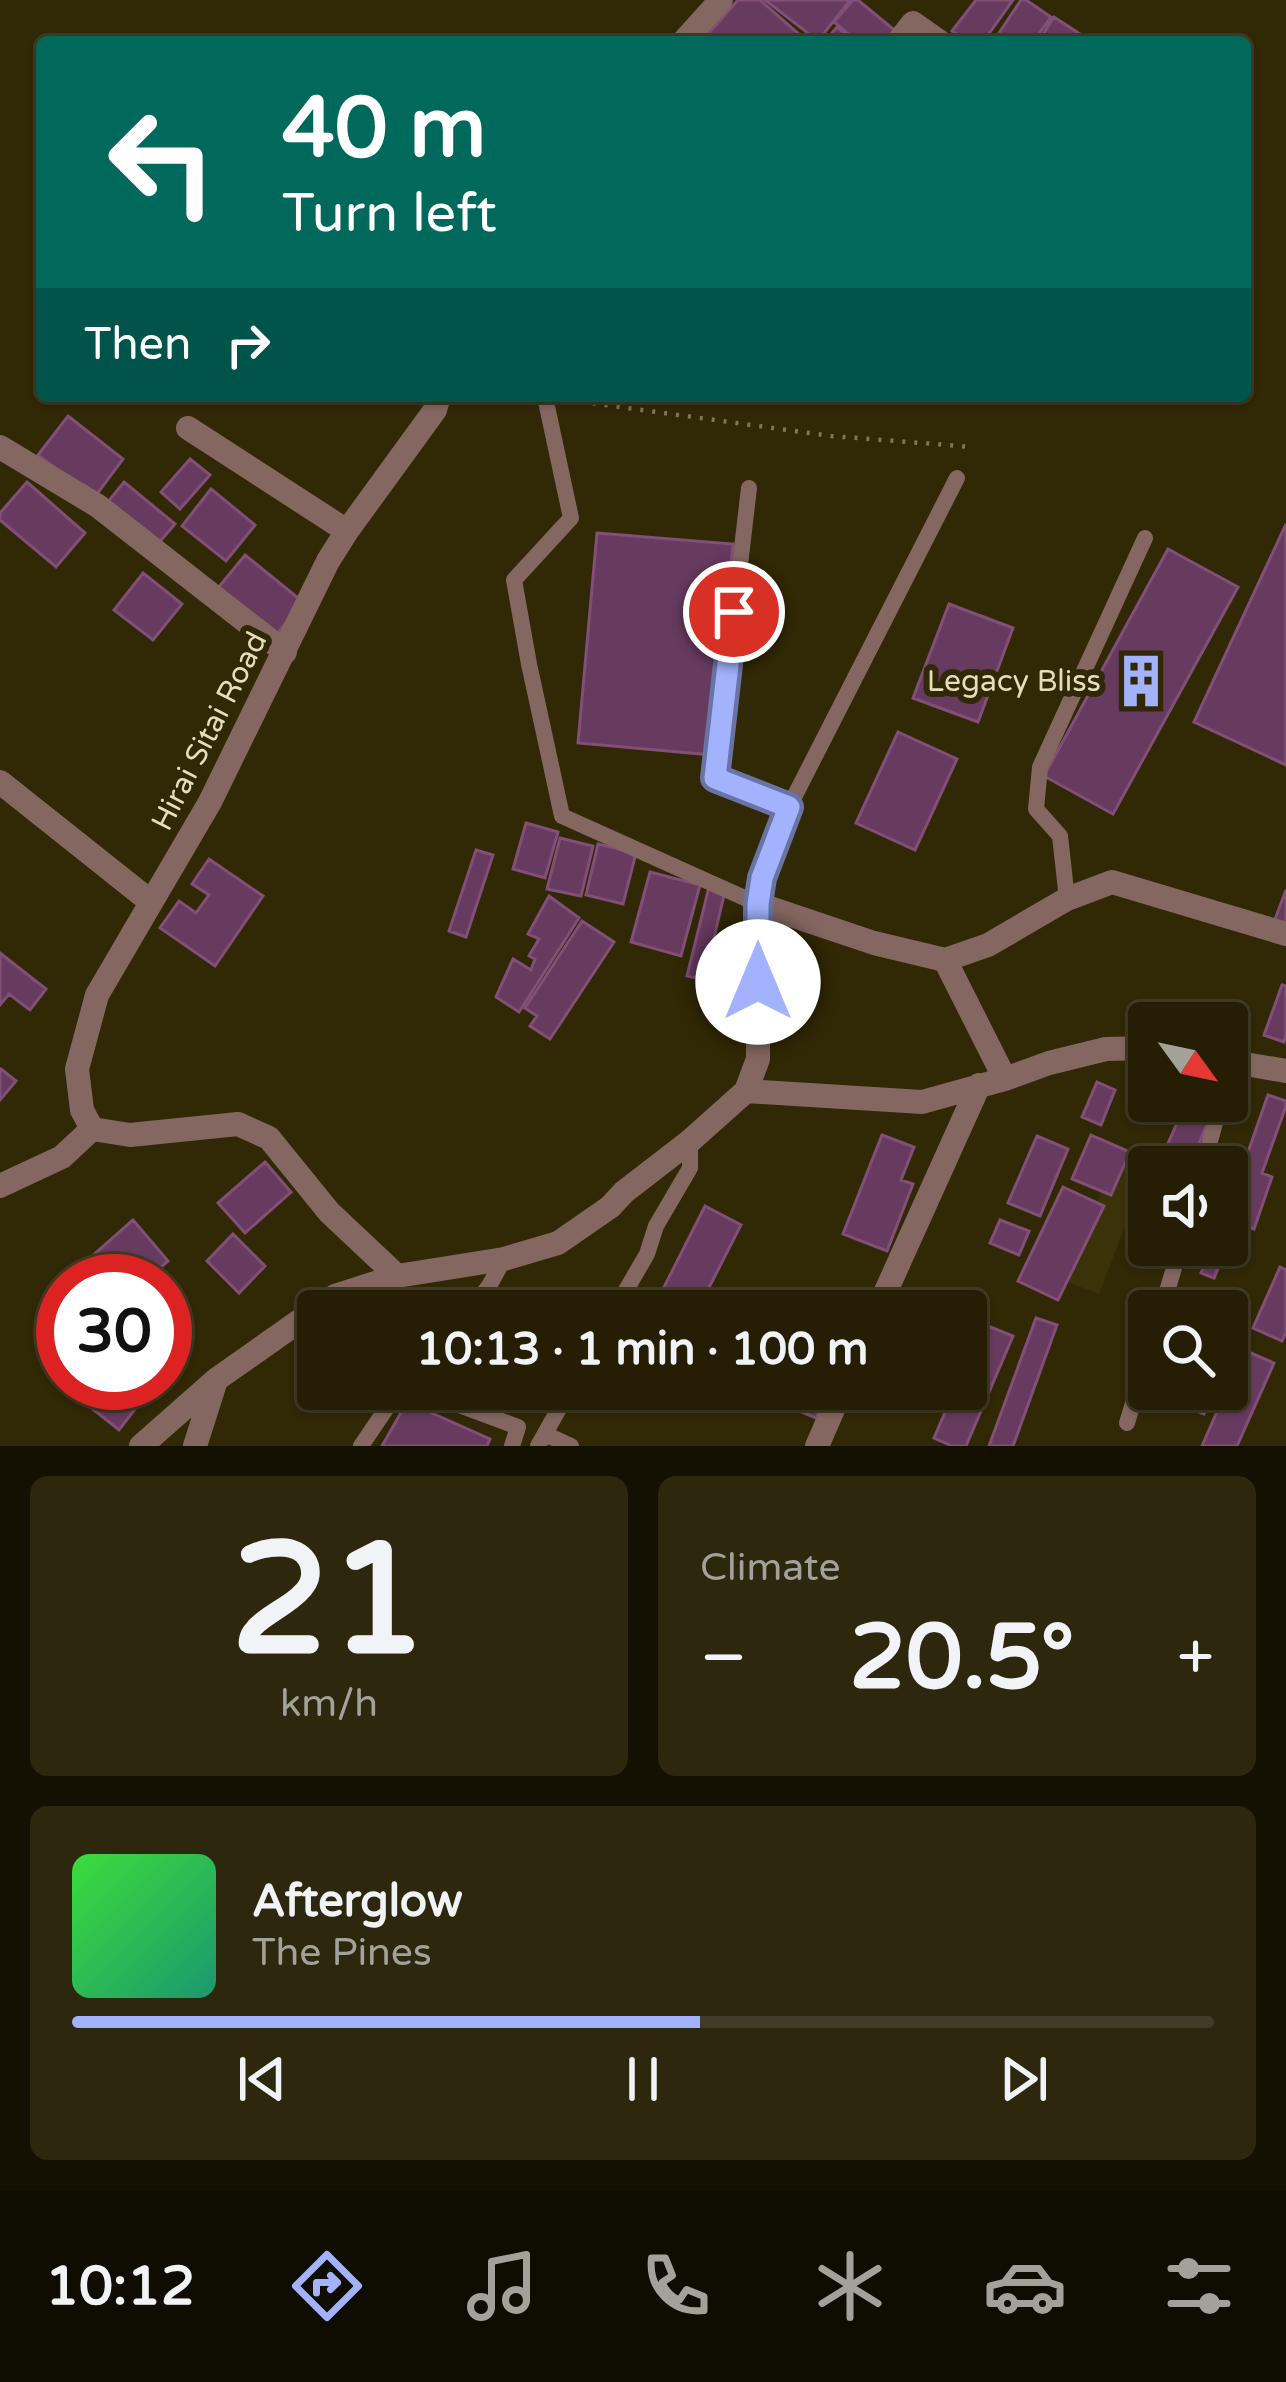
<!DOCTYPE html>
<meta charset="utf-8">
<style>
:root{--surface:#251e04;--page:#2d270e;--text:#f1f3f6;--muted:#a3a29a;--line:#423c26;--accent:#a2b2fd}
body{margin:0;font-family:"Varela Round",sans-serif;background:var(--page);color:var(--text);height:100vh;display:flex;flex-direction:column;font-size:45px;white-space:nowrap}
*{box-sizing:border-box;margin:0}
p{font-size:39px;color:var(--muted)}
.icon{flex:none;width:66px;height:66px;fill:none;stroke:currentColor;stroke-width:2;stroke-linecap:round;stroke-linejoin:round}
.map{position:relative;height:1446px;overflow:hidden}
.drawer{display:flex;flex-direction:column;gap:30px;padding:30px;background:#141002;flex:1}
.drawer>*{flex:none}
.banner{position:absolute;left:36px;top:36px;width:1215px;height:366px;border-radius:12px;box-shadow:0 3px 9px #0004,0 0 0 3px var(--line);background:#00695c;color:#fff;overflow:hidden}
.needle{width:78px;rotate:123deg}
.tools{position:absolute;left:1128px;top:1002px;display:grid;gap:24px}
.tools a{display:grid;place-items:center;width:120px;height:120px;border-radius:12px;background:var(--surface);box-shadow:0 3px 9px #0004,0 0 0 3px var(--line);font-size:60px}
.speed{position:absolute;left:36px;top:1254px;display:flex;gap:24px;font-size:60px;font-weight:700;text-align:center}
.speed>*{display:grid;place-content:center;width:156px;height:156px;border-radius:50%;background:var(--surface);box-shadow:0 3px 9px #0004,0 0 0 3px var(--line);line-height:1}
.speed .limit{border:18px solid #d22;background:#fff;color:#111}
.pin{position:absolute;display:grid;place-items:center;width:102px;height:102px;color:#fff;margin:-51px;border:6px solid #fff;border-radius:50%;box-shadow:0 3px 12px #0007}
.me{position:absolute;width:132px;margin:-66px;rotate:0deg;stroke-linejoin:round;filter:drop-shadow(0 0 9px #0008)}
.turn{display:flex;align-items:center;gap:42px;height:252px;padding:0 48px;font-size:54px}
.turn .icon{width:156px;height:156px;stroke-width:2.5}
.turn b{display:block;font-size:84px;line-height:102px}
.then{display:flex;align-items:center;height:114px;padding:0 48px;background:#0003;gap:24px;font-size:45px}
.big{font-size:90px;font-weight:700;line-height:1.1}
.drawer .widget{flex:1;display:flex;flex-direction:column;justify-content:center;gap:18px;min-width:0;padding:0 42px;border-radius:18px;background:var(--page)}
.drawer .dial{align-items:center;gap:0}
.dial b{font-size:156px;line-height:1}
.song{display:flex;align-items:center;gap:36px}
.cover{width:144px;height:144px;border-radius:18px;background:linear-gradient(135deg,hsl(120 70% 55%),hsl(160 70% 35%))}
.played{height:12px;border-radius:6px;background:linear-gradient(90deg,var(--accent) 55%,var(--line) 55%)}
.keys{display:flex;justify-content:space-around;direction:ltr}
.heat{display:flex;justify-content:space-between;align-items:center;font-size:66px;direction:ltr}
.drawer .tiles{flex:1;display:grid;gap:30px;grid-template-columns:1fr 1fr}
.widget:last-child{grid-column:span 2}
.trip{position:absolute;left:297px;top:1290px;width:690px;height:120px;border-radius:12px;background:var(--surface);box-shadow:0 3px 9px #0004,0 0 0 3px var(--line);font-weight:700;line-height:120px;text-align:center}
.tabs{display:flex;height:192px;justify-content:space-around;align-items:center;background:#0f0c02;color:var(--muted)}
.tabs .icon{width:84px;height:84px}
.tabs .current{color:var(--accent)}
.tabs b{font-size:54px;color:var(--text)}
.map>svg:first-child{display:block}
</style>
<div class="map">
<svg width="1286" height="1446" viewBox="0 0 1286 1446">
<rect width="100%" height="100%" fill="#312805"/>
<path fill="#3b3209" d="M 1111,1165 L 1144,1177 L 1099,1294 L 1067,1282 Z"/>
<path fill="#673a5f" stroke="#814f77" stroke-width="3" d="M 738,0 L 760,0 L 808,42 L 701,42 Z
M 765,0 L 850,0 L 818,41 Z
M 853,0 L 858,0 L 899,34 L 892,42 L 858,42 L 834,22 Z
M 976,0 L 1013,0 L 983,42 L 968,42 L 952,31 Z
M 1021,0 L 1026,0 L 1051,17 L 1033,42 L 993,42 Z
M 1054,17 L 1083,36 L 1079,42 L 1038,42 Z
M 837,27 L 855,42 L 824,42 Z
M 68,416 L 123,459 L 94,498 L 38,455 Z
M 190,459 L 210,475 L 180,509 L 161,492 Z
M 27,482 L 85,533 L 56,567 L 0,520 L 0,513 Z
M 124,482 L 175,524 L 157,545 L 107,503 Z
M 211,489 L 255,525 L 226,561 L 182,526 Z
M 1286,524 L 1286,765 L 1194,722 Z
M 597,533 L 733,544 L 713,755 L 578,743 Z
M 1168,549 L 1238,587 L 1113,814 L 1044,776 Z
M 245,555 L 303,602 L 276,635 L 218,588 Z
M 143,573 L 182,604 L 153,640 L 114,610 Z
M 949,604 L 1013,628 L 978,722 L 913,698 Z
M 898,732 L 957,759 L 915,850 L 856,823 Z
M 526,823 L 558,832 L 545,878 L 513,869 Z
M 560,838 L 593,846 L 581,896 L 547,889 Z
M 598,844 L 636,853 L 623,904 L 586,895 Z
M 476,850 L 493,855 L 466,937 L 449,931 Z
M 209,859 L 263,896 L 215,966 L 160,928 L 179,901 L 196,913 L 209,895 L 192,884 Z
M 650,872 L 700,885 L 681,956 L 631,942 Z
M 709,887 L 725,891 L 704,980 L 687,976 Z
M 1286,890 L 1286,927 L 1274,922 Z
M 549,896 L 579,918 L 519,1012 L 496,997 L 513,959 L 531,970 L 535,959 L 529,956 L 539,939 L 528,934 Z
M 582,921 L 614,942 L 550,1039 L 530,1026 L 537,1016 L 525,1008 Z
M 0,953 L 46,989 L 30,1010 L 9,994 L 0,1005 Z
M 1282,985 L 1286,986 L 1286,1034 L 1284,1042 L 1264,1035 Z
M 1,1069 L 16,1081 L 0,1100 L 0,1071 Z
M 1097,1082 L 1115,1090 L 1101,1125 L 1082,1117 Z
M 1268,1095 L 1286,1101 L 1286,1106 L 1262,1173 L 1272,1177 L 1254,1229 L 1227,1219 L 1227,1212 Z
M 1182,1112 L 1208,1122 L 1189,1167 L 1162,1157 Z
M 882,1135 L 914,1147 L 901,1180 L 913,1184 L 887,1251 L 843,1234 Z
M 1091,1135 L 1130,1152 L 1111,1195 L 1072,1179 Z
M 1037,1136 L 1068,1149 L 1040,1216 L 1008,1203 Z
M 1216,1156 L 1240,1161 L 1227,1196 L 1227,1167 L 1213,1167 Z
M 265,1162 L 291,1192 L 245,1233 L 218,1203 Z
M 1063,1187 L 1104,1206 L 1058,1300 L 1018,1281 Z
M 705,1206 L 741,1225 L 699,1307 L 663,1289 Z
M 133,1220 L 168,1261 L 145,1281 L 64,1281 Z
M 1000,1220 L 1029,1231 L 1019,1255 L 990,1243 Z
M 233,1234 L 265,1266 L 239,1293 L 207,1261 Z
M 1213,1245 L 1228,1245 L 1214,1278 L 1201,1273 Z
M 1280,1267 L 1286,1270 L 1286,1332 L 1282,1341 L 1253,1328 Z
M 63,1282 L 63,1308 L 50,1293 Z
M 1212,1300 L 1244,1312 L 1227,1355 L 1227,1311 L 1207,1311 Z
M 1036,1318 L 1057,1325 L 1013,1446 L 989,1446 Z
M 983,1324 L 1013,1336 L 966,1446 L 952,1446 L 934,1438 L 955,1389 L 966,1389 L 966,1364 Z
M 1244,1350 L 1274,1363 L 1237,1446 L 1202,1446 Z
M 84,1383 L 120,1383 L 142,1400 L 119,1430 L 75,1395 Z
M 770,1389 L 828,1389 L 816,1418 L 766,1397 Z
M 1176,1389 L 1214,1389 L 1204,1414 L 1171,1401 Z
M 407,1402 L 490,1439 L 487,1446 L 382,1446 Z"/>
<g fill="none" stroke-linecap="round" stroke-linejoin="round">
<path stroke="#7f7655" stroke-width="4.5" stroke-dasharray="3 9" stroke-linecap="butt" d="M 569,400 L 831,436 L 973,447"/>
<path stroke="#846760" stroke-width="16" d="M 545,397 L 571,518 L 514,580 L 529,664 L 562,816 L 758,904 L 762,878 L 789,807 L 957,478
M 749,488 L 715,778 L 789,807
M 1067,899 L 1060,836 L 1036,809 L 1040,767 L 1145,538
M 1227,1081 L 1232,1062
M 1203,1167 L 1221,1101
M 469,1311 L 489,1286 L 504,1259
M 614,1311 L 647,1254 L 656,1226 L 690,1168 L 690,1141
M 1161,1311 L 1181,1245
M 389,1402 L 427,1393 L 518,1427 L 512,1446
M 1127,1423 L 1149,1350
M 545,1434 L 571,1446
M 361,1446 L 396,1394
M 538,1446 L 570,1389"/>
<path stroke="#846760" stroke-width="24" d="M 683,42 L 721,0
M 898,42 L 913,23 L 940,42
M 188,428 L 347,531
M 0,447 L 98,506 L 285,652
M 0,782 L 151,902
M 945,960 L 1005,1079
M 1227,1061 L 1286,1071
M 746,1091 L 758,1059 L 758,904 L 874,943 L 945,960 L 988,945 L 1067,899 L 1112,882 L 1286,934
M 0,1186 L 62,1157 L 92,1129
M 397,1276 L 329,1212 L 269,1138 L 238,1124 L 130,1135 L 92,1129 L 82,1110 L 77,1069 L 97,995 L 210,802 L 328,561 L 347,531 L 435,410 L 439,396
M 877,1311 L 979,1085
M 141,1446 L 217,1379 L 335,1296 L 397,1276 L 504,1259 L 558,1243 L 610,1207 L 624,1192 L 690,1141 L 746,1091 L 922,1102 L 1005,1079 L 1049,1063 L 1106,1049 L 1149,1048
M 195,1446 L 216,1380
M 817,1446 L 842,1389"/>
</g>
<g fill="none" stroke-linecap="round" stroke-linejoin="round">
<defs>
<path id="route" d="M 734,612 L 715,778 L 789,807 L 762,878 L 758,904 L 758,982"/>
</defs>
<use href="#route" stroke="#6974a4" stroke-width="30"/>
<use href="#route" stroke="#a2b2fd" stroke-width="21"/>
</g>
<defs>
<symbol id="building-bare" viewBox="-9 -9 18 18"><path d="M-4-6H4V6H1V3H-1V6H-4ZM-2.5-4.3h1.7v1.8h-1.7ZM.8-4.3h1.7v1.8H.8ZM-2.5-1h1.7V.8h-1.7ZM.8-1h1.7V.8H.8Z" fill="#a2b2fd" stroke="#312805" stroke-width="2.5" paint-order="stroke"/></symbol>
</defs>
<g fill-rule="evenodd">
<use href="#building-bare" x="1103" y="643" width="76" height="76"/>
</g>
<g text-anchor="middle" stroke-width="12" stroke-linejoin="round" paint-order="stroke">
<g font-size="30" fill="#e6ddbe" stroke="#312805" text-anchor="end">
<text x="1101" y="691">Legacy Bliss</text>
</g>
<g font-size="30" fill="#e6ddbe" stroke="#312805">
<text transform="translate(209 731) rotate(-63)" y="10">Hirai Sitai Road</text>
</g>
</g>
</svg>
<div class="tools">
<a><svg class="needle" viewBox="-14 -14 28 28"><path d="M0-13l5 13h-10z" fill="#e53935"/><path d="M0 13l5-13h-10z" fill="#a3a29a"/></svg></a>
<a><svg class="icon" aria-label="sound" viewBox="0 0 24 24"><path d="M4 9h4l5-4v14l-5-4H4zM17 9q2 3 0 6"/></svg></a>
<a><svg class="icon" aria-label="search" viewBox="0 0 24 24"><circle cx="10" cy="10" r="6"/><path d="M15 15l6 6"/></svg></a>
</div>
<div class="speed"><div class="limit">30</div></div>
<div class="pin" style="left:734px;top:612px;background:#d93025"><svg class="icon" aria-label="arrive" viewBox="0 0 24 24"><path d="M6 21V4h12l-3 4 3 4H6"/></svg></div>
<svg class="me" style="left:758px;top:982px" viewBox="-20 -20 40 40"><circle r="19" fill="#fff"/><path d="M0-13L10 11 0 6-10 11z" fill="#a2b2fd"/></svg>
<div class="trip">10:13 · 1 min · 100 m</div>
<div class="banner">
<div class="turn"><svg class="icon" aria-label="left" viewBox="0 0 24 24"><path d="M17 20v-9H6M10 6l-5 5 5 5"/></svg><div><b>40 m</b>Turn left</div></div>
<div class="then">Then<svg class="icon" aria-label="right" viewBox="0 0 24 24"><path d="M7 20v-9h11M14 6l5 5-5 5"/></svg></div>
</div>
</div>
<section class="drawer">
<div class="tiles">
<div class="widget dial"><b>21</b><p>km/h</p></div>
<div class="widget"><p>Climate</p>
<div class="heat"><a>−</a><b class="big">20.5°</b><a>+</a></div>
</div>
<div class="widget">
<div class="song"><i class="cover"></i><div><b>Afterglow</b><p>The Pines</p></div></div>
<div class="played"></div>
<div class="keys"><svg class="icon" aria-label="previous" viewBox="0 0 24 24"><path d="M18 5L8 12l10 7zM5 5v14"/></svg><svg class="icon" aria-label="pause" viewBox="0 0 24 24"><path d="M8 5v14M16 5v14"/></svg><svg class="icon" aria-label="next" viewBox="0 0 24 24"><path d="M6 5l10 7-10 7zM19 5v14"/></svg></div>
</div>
</div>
</section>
<nav class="tabs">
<b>10:12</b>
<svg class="icon current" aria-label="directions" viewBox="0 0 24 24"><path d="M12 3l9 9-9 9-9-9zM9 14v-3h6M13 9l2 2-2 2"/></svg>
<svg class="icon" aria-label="music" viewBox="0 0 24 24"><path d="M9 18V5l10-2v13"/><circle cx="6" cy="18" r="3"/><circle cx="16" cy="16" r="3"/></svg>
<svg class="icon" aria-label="phone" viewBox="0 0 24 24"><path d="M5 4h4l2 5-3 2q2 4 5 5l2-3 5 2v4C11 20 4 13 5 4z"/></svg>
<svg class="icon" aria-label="climate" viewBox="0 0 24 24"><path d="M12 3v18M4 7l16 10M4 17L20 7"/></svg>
<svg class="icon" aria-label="car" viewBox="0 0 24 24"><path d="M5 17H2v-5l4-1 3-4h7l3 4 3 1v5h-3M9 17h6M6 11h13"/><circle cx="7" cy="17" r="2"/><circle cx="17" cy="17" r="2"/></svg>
<svg class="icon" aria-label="filters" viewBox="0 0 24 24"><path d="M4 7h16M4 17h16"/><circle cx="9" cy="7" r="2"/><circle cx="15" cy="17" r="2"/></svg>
</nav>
